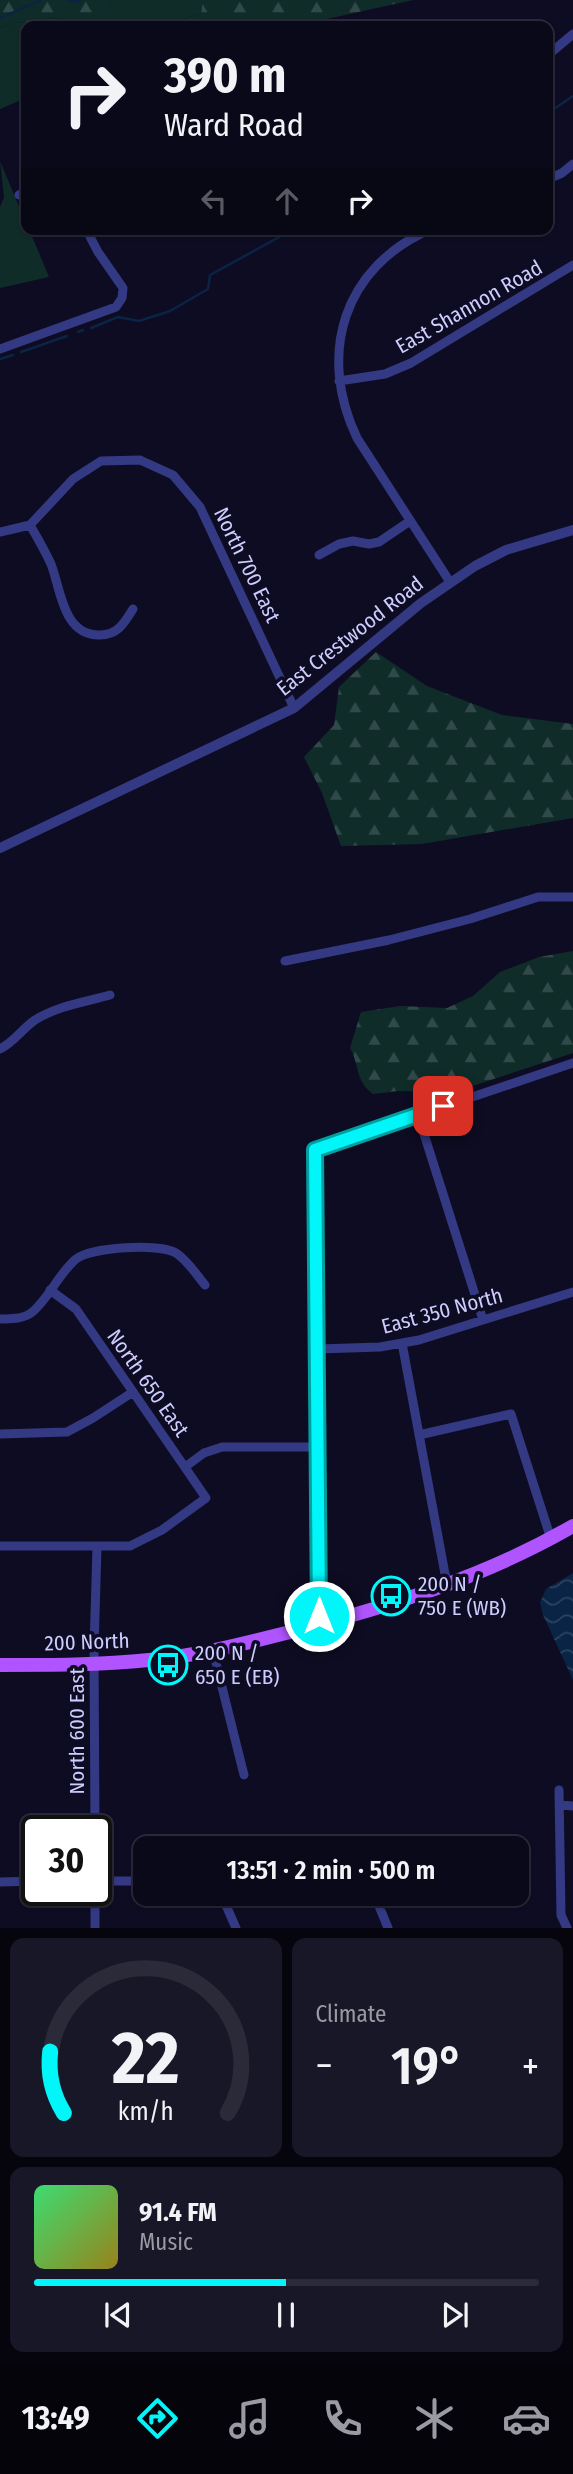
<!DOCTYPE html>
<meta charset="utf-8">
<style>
:root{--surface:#0a091a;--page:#181727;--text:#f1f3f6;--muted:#999aa2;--line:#2a2a39;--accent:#00f6f8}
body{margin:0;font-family:"Fira Sans Condensed",sans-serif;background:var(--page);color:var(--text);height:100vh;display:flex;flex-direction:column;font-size:26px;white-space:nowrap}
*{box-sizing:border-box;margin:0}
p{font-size:23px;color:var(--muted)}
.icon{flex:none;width:38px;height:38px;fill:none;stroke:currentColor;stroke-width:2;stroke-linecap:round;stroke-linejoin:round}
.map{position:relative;height:1928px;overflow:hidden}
.details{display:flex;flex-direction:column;gap:10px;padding:10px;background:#06050e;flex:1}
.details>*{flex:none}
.guide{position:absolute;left:21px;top:21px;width:532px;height:214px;border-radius:14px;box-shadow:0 2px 5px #0004,0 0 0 2px var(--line);background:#0a091a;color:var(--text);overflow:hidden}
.speed{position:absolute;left:21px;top:1815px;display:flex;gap:14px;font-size:35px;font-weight:700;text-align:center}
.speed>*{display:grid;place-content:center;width:91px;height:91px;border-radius:50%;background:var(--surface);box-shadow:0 2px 5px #0004,0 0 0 2px var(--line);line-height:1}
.speed .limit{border:4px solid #111;border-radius:10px;background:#fff;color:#111}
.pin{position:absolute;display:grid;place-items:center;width:60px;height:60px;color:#fff;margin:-30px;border-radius:14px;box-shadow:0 4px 10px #0006}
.me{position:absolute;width:77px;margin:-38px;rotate:0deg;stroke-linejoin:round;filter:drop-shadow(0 0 5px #0008)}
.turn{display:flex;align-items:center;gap:24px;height:147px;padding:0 28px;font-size:32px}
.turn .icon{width:91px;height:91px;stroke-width:2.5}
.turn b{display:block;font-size:49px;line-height:60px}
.lanes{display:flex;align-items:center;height:66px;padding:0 28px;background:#0003;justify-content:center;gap:35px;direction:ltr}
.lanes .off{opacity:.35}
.big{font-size:52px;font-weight:600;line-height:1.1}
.details .widget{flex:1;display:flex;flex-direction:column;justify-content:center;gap:10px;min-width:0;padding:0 24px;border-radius:14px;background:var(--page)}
.details .dial{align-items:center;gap:0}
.dial svg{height:182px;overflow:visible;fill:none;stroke:var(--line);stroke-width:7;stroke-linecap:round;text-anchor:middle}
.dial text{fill:var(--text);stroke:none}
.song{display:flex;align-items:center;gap:21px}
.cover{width:84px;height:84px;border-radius:10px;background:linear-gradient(135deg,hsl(140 70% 55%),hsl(50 70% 35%))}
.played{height:7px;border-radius:4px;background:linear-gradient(90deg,var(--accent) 50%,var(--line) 50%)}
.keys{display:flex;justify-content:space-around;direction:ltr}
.heat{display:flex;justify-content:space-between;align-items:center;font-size:38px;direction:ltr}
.details .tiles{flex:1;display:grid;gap:10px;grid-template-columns:1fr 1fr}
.widget:last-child{grid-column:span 2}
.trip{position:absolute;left:133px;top:1836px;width:396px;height:70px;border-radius:14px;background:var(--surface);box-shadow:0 2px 5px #0004,0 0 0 2px var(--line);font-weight:600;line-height:70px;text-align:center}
.menu{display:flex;height:112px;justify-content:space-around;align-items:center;background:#04040a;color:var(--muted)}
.menu .icon{width:49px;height:49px}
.menu .active{color:var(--accent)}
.menu b{font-size:32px;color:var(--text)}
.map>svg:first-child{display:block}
</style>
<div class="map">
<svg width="573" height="1928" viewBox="0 0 573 1928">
<defs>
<pattern id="forest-firs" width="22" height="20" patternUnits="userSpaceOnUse" patternTransform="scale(1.75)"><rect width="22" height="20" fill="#0f2c29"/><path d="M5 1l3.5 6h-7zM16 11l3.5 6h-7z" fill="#314949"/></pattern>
<pattern id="water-waves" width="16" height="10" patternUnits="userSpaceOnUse" patternTransform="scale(1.75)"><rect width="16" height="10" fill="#092445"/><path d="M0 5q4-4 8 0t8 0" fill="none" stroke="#2c4361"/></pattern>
</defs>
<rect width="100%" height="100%" fill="#0e0c22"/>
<path fill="#0f2c29" d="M 112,0 L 203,0 L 201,14 L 178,20 L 176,26 L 26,26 L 26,98 L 0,109 L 0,28 L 17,22 L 36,24 L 53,17 L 73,21 L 100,19 Z
M 0,161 L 26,223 L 26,229 L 29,229 L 49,277 L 0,288 L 0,207 L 4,197 Z"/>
<path fill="url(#forest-firs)" d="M 0,0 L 112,0 L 101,19 L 73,21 L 53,17 L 36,24 L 17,22 L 0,28 Z
M 203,0 L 413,0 L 295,26 L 176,26 L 178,20 L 201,14 Z
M 376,652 L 427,686 L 502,715 L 573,724 L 573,818 L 422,844 L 341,846 L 322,793 L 304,757 L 334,725 L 339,687 Z
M 573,951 L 573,1053 L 454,1092 L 398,1091 L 373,1094 C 355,1081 360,1066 350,1048 L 361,1012 L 400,1006 L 447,1008 L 473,996 L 500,972 L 539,957 Z"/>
<path fill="url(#water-waves)" d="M 573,1573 L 573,1680 L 543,1615 L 540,1602 L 546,1589 Z"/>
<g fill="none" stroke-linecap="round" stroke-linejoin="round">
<path stroke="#092445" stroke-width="2.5" d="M 68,0 L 80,2
M 0,18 L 41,0
M 548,113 L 573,96
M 91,328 L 118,317 L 139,321 L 170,311 L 208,289 L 210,275 L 294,229
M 78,332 L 83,330
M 21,352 L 67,336
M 0,359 L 13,355"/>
<path stroke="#343984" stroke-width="9" d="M 548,55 L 573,34
M 548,179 L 562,173 L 573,164
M 19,195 L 26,191
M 431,229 C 343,267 317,354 357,438 L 450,582
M 0,349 L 116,307 L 122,298 L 123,288 L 98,252 L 86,229
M 339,381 L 385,374 L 411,363 L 573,265
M 30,525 C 37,537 45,551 51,564 C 61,590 63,636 100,635 C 118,635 125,622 133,609
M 0,532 L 30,525 L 73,479 L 101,461 L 140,460 L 173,475 L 200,507 L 294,708
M 319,555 L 339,544 L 353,541 L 369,544 L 379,542 L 410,521
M 285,961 L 389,940 L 470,919 L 538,897 L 573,897
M 0,1049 C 14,1042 22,1029 35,1020 C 57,1006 85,1002 110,995
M 418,1115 L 483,1320
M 0,1319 C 10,1319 23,1319 31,1313 C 48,1300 59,1273 76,1259 C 92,1247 158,1243 176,1253 C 188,1261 196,1274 205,1285
M 402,1343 L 445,1574 L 449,1584
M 318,1349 L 380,1347 L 419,1340 L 573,1292
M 0,1434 L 67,1432 L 93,1418 L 133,1392
M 419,1435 L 511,1414 L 551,1539
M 185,1467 L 204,1453 L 222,1447 L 319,1447
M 0,1546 L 130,1546 L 162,1530 L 206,1498 L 76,1309 L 50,1290
M 319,1625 L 315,1150 L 573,1063
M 213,1651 L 244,1775
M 559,1790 L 561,1915 L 567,1928
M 560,1805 L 573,1806
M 95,1830 L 94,1649 L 97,1547
M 360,1848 L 374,1842 L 377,1848
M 96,1881 L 145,1881
M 0,1882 L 37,1881
M 95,1890 L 95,1928
M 221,1894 L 236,1928
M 360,1894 L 362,1897
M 388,1928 L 379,1906 L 406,1894"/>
<path stroke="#343984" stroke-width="10" d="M 0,848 L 294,708 L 421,603 L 475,566 L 506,550 L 573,530"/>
<path stroke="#af54ff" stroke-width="14" d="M 0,1665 C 50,1665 100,1665 149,1660 C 197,1656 243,1644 290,1632 C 388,1607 485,1577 573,1526"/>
</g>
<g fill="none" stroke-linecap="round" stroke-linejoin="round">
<defs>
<path id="route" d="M 319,1616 L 315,1150 L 443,1106"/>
</defs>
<use href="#route" stroke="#00a0a1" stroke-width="18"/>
<use href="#route" stroke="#00f6f8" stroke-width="12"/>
</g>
<defs>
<symbol id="bus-ring" viewBox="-11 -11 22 22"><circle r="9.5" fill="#0e0c22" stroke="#00f6f8" stroke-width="1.5"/><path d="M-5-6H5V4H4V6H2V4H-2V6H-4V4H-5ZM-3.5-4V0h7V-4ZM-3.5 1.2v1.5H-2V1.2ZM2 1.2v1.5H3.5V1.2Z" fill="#00f6f8"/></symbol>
</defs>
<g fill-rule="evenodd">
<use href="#bus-ring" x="369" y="1574" width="44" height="44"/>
<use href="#bus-ring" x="146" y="1643" width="44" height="44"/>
</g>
<g text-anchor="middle" stroke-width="7" stroke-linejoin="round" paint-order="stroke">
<g font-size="21" fill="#cecdff" stroke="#0e0c22">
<text transform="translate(469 307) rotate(-30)" y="7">East Shannon Road</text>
<text transform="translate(247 565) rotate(64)" y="7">North 700 East</text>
<text transform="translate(350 636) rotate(-38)" y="7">East Crestwood Road</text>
<text transform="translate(442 1311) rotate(-15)" y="7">East 350 North</text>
<text transform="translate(148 1383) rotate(55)" y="7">North 650 East</text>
<text transform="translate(87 1642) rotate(-2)" y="7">200 North</text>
<text transform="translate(77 1731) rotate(-90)" y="7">North 600 East</text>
</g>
<g font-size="21" fill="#cecdff" stroke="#0e0c22" text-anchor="start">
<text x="418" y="1591">200 N /<tspan x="418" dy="24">750 E (WB)</tspan></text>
<text x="195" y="1660">200 N /<tspan x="195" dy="24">650 E (EB)</tspan></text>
</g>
</g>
</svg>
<div class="speed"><div class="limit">30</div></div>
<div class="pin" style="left:443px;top:1106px;background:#d93025"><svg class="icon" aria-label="arrive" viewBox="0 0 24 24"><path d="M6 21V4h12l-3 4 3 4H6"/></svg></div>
<svg class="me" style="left:319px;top:1616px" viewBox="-20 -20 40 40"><circle r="17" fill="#00f6f8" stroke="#fff" stroke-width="3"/><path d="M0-11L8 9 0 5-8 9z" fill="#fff"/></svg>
<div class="trip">13:51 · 2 min · 500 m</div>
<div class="guide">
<div class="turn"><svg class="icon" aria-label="right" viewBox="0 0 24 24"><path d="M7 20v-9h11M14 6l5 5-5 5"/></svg><div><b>390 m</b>Ward Road</div></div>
<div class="lanes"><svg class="icon off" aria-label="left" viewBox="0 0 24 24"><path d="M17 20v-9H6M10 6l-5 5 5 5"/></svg><svg class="icon off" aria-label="ahead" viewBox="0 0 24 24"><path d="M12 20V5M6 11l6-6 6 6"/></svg><svg class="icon" aria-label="right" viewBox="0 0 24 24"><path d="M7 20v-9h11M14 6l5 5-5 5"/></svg></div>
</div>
</div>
<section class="details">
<div class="tiles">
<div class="widget dial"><svg viewBox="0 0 100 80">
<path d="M14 69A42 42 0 1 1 86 69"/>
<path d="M14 69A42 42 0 0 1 8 42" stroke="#00f6f8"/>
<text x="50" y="56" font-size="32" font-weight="700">22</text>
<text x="50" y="72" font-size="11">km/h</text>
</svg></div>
<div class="widget"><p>Climate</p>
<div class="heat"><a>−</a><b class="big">19°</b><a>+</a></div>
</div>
<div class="widget">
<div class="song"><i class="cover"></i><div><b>91.4 FM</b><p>Music</p></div></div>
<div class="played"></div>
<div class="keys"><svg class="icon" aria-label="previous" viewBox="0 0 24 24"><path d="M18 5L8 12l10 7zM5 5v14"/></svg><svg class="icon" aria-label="pause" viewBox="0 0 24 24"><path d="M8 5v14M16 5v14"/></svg><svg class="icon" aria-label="next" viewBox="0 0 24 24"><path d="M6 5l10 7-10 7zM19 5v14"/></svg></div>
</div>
</div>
</section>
<nav class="menu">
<b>13:49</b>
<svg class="icon active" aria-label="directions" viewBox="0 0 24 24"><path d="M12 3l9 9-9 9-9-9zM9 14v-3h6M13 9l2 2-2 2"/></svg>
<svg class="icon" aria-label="music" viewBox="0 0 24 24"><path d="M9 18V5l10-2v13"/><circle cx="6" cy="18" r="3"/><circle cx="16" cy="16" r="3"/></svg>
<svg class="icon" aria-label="phone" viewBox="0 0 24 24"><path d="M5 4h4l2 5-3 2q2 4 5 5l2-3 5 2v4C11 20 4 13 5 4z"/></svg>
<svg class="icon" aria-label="climate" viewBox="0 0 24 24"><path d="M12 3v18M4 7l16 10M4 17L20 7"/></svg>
<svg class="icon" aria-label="car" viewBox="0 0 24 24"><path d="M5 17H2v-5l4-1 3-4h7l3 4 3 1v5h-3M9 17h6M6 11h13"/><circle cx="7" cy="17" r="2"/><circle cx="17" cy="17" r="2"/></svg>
</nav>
